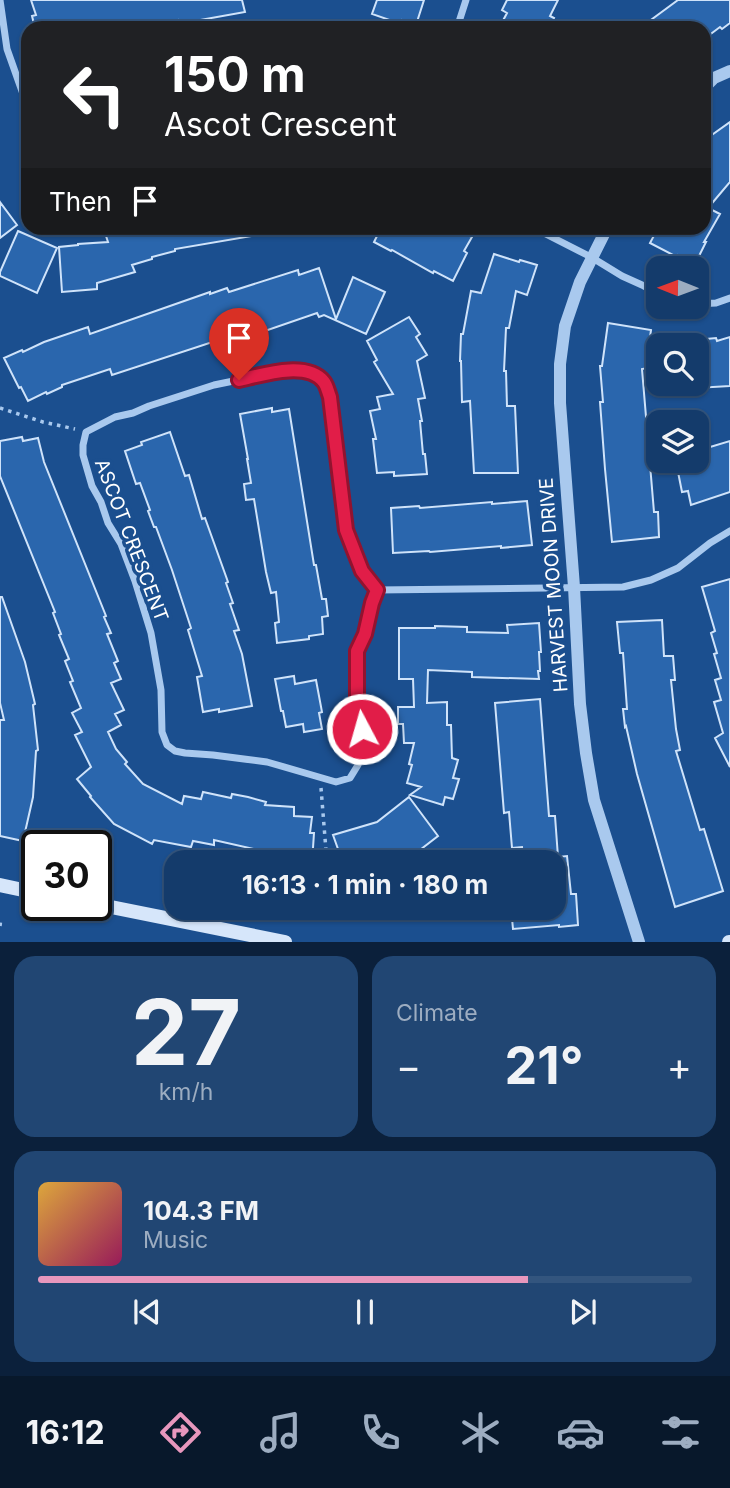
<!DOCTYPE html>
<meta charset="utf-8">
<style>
:root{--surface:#143b6b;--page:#214673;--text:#f1f3f6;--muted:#9dadc1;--line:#33557e;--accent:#e797bd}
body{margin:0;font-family:Inter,sans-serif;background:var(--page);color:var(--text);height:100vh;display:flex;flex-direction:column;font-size:26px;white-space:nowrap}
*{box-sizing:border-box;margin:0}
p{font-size:23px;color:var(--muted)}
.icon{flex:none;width:38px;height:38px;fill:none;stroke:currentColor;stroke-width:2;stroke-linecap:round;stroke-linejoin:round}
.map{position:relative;height:942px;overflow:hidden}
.drawer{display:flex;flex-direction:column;gap:14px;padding:14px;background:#0b203b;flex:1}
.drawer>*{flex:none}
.banner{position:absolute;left:21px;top:21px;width:690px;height:214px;border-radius:21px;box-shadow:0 2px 5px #0004,0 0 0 2px var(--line);background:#202124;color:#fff;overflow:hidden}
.needle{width:46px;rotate:271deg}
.buttons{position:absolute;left:646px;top:256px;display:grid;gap:14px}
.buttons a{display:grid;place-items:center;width:63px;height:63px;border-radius:14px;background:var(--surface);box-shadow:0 2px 5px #0004,0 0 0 2px var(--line);font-size:35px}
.speed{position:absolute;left:21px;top:830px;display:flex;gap:14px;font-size:35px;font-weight:700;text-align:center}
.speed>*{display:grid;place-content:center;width:91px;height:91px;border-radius:50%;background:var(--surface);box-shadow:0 2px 5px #0004,0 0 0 2px var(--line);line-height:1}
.speed .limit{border:4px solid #111;border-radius:10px;background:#fff;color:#111}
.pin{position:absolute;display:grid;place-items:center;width:60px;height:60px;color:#fff;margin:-72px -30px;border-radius:50% 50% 50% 0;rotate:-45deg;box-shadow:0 0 7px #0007}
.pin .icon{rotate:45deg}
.me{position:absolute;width:77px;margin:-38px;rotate:354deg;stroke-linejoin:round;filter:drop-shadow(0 0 5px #0008)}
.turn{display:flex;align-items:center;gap:24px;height:147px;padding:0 28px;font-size:32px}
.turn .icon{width:91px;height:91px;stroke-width:2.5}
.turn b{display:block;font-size:49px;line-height:60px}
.then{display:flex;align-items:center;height:66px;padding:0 28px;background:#0003;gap:14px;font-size:26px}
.big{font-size:52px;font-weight:700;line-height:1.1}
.drawer .tile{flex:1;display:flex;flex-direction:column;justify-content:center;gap:10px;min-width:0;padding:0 24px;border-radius:21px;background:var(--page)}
.drawer .dial{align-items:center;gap:0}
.dial b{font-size:91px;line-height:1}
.song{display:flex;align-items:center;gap:21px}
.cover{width:84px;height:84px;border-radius:10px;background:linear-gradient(135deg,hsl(40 70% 55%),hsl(330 70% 35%))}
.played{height:7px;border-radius:4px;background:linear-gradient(90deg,var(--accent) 75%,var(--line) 75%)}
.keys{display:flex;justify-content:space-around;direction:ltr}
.heat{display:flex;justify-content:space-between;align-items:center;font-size:38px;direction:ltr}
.drawer .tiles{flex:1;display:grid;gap:14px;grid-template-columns:1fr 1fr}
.tile:last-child{grid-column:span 2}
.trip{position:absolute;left:164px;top:850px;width:402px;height:70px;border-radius:21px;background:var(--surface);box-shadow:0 2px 5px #0004,0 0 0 2px var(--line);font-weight:700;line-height:70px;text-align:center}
.tab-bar{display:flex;height:112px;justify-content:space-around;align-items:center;background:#08182b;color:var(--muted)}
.tab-bar .icon{width:49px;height:49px}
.tab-bar .current{color:var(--accent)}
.tab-bar b{font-size:32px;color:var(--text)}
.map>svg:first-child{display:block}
</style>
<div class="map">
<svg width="730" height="942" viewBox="0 0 730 942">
<rect width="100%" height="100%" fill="#1b4f8f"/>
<path fill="#2a66ad" stroke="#cfe3fa" stroke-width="2" d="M 31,0 L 242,0 L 245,12 L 178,24 L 178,20 L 147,28 L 35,28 L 32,16 L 36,15 Z
M 377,0 L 424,0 L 416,25 L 402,20 L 401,24 L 372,14 Z
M 507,0 L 558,0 L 550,16 L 554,18 L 549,28 L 499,28 L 507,13 L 502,10 Z
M 678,0 L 730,0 L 730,23 L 722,29 L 720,27 L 704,39 L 704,28 L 640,28 Z
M 730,122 L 730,182 L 708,208 L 720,214 L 704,242 L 706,242 L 695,264 L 678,255 L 677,257 L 650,243 L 658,228 L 704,228 L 704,143 L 709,137 Z
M 0,202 L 17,225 L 0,238 Z
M 112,228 L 257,228 L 258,235 L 175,249 L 175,251 L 152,257 L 152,259 L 132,265 L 135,272 L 97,283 L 97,289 L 62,292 L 59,247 L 78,245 L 78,244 L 108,242 L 104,230 Z
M 381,228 L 453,228 L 472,237 L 464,251 L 467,253 L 453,281 L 434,271 L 433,273 L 392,250 L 391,251 L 374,242 Z
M 18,231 L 57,248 L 37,293 L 0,276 L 0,272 Z
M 494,254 L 519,262 L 520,260 L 537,265 L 527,295 L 516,291 L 509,328 L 506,328 L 504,371 L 506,371 L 507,406 L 515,406 L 518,473 L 474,473 L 470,401 L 462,402 L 461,361 L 460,361 L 461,334 L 463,334 L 471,291 L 481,293 Z
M 319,268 L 336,319 L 353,277 L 385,292 L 366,334 L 324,315 L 319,317 L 317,313 L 262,332 L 261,329 L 250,333 L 249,330 L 112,375 L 110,369 L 62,385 L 62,387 L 47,394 L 46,392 L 28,401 L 21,387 L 19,388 L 4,358 L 22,350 L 23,352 L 44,342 L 88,327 L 90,334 L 210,292 L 210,294 L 227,288 L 229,292 L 298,270 L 299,275 Z
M 409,317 L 420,334 L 416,337 L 427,355 L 417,361 L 425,398 L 418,399 L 422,421 L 420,421 L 423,454 L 425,454 L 427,474 L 394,476 L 394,472 L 377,473 L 373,439 L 376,439 L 370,411 L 380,409 L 377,397 L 393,394 L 374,362 L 377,360 L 367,341 Z
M 608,323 L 651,330 L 647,359 L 648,368 L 642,369 L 654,512 L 658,512 L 659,537 L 612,542 L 605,469 L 600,402 L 603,402 L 600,366 L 602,366 Z
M 730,337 L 730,386 L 696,388 L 696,340 L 716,338 L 717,341 Z
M 272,408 L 272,412 L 289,409 L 314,565 L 316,565 L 322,599 L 326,599 L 328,616 L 322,617 L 323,634 L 309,636 L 309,639 L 277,643 L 275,623 L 279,622 L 276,592 L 271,593 L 266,572 L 254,499 L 246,500 L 244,484 L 251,483 L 247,459 L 248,459 L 240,414 Z
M 170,432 L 185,476 L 189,475 L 202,519 L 205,518 L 228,582 L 226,583 L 233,603 L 230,604 L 239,630 L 234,631 L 242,654 L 252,706 L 219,712 L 219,709 L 203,712 L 197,677 L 202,676 L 188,630 L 191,628 L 172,570 L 156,527 L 154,527 L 148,511 L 150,510 L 140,483 L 136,484 L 125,451 L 142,445 L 141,442 Z
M 22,437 L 23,441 L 38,438 L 44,462 L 106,616 L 104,617 L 111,633 L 107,634 L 118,661 L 114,663 L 121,679 L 111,683 L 124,710 L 115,714 L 121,725 L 108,732 L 116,749 L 127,762 L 125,764 L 143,784 L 182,804 L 184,796 L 201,799 L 203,792 L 231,798 L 232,794 L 248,797 L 266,802 L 265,805 L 294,807 L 294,816 L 312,817 L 310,833 L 314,833 L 312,863 L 292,863 L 292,856 L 271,854 L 271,853 L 214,840 L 214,845 L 193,841 L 191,847 L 154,840 L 152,844 L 114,824 L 90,797 L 91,796 L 77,779 L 91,767 L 75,735 L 82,732 L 72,713 L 81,708 L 70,682 L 73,681 L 65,661 L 69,659 L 59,635 L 61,634 L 53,613 L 55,612 L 0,476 L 0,441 Z
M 730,441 L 730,492 L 691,505 L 688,491 L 682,492 L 676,462 L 696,460 L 696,454 L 710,450 L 710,447 Z
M 527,501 L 532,545 L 501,548 L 501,546 L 430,552 L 429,551 L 393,553 L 391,508 L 419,506 L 420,508 L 492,502 L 492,504 Z
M 730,579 L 730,767 L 715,738 L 723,733 L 714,702 L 721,700 L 715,680 L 721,678 L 714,654 L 717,653 L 711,633 L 715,631 L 702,587 Z
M 0,597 L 2,597 L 25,662 L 35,704 L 33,705 L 38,750 L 36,751 L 33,797 L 23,841 L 0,836 L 0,720 L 4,720 L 0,703 Z
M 662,620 L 664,656 L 673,656 L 675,680 L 671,680 L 676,729 L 680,750 L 676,751 L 700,830 L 704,829 L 723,891 L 675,907 L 637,774 L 626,726 L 625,727 L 623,709 L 627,709 L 623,653 L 620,653 L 617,622 Z
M 539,623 L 541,652 L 539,652 L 540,671 L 538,671 L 539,679 L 472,677 L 472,672 L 428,670 L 427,703 L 447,702 L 447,725 L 451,725 L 452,758 L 458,760 L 453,778 L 459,779 L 453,799 L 445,797 L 443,805 L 410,795 L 421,787 L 407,783 L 412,765 L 409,764 L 414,743 L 404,743 L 403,724 L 398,724 L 398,707 L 414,707 L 413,679 L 399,679 L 399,628 L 435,628 L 435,626 L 467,627 L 467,632 L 508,633 L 507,625 Z
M 294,676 L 295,684 L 316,680 L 322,712 L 319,713 L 322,729 L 304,732 L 303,724 L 286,727 L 283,711 L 281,711 L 275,679 Z
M 540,699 L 549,816 L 555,816 L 558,857 L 567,856 L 571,894 L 576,894 L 578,925 L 559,927 L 559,925 L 513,929 L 511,908 L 555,908 L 555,863 L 524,863 L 522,847 L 512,848 L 509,812 L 504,813 L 495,703 Z
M 409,797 L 438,836 L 403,863 L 343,863 L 333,835 L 377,822 Z"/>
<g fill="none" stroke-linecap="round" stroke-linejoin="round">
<path stroke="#a9c9ee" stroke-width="3.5" stroke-dasharray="3.5 5" stroke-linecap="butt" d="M 0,408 L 43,422 L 75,429
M 321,788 L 327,863
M 331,908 L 332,919
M 0,926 L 1,918"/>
<path stroke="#a9c9ee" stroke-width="7" d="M 0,0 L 7,49 L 28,108
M 457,28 L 466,0
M 534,228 L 591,257 L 622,276 L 642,285 L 658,294
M 696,304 L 716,303 L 730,298
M 287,370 C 314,373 319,371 330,397 L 346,530 L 362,571 L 377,590 L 372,603 L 365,634 L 357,651 L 357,713 L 362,729 L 361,747 L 358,765 L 350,778 L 336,782 L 267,762 L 213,755 L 185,753 L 175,751 L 167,745 L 162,732 L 161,690 L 151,633 L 135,581 L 121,544 L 108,523 L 101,502 L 92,486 L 83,455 L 83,445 L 86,432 L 115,417 L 133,413 L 149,406 L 214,385 Z
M 377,590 L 623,587 L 651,580 L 678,568 L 710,543 L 730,531"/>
<path stroke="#a9c9ee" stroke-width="12" d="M 704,88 L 714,78 L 730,71
M 607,228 L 580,282 L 565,326 L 560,364 L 560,403 L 574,587 L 580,704 L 586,753 L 594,800 L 639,942"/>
<path stroke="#d6e6fa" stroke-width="14" d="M 0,885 L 37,893
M 96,904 L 285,942
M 729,942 L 730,942"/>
</g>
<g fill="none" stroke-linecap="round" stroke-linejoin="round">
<defs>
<path id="route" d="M 239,380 C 261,375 307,360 324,382 C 327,386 328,392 330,397 L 346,530 L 362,571 L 377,590 L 372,603 L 365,634 L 357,651 L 357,713 L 362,729"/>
</defs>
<use href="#route" stroke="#92132f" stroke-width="18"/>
<use href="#route" stroke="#e11d48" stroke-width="12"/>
</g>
<g text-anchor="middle" stroke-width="7" stroke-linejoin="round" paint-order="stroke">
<g font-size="19" fill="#fff" stroke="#1b4f8f">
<text transform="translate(132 540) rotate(69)" y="7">ASCOT CRESCENT</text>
<text transform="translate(553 585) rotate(-94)" y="7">HARVEST MOON DRIVE</text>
</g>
</g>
</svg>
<div class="buttons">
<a><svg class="needle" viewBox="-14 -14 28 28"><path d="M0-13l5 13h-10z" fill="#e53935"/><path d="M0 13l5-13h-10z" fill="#9dadc1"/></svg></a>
<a><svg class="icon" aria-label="search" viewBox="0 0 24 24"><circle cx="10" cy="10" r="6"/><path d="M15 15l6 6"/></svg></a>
<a><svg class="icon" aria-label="layers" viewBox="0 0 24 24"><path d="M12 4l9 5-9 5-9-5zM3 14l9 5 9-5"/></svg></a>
</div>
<div class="speed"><div class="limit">30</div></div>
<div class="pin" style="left:239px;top:380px;background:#d93025"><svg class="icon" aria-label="arrive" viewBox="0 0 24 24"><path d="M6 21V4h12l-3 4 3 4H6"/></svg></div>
<svg class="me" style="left:362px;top:729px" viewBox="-20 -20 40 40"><circle r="17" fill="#e11d48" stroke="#fff" stroke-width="3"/><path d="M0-11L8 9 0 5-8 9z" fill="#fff"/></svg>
<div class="trip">16:13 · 1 min · 180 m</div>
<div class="banner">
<div class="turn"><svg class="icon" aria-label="left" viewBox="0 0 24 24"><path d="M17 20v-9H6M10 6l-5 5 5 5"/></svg><div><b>150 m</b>Ascot Crescent</div></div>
<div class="then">Then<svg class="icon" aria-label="arrive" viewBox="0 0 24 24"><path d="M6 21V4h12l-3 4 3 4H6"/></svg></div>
</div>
</div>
<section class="drawer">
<div class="tiles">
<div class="tile dial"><b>27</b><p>km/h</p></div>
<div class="tile"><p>Climate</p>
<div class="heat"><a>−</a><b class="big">21°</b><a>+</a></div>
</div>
<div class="tile">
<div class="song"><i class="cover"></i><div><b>104.3 FM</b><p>Music</p></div></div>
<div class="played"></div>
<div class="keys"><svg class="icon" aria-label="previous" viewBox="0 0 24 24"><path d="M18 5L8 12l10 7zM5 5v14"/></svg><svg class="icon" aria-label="pause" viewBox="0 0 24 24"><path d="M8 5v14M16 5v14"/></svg><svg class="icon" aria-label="next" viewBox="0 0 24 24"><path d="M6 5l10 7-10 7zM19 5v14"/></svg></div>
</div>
</div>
</section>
<nav class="tab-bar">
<b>16:12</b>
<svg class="icon current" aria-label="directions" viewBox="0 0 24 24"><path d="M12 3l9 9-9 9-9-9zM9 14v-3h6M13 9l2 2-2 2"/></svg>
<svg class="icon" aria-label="music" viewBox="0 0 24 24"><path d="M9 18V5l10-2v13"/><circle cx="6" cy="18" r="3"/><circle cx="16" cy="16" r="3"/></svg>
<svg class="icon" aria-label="phone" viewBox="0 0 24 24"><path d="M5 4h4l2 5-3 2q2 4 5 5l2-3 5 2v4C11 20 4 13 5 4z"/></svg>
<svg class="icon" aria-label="climate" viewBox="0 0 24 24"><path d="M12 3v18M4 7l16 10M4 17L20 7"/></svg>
<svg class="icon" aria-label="car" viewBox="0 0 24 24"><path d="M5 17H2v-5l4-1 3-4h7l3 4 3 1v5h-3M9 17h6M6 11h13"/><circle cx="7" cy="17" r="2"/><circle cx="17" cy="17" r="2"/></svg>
<svg class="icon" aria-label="filters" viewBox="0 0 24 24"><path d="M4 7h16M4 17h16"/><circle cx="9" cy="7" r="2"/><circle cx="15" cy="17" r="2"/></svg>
</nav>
